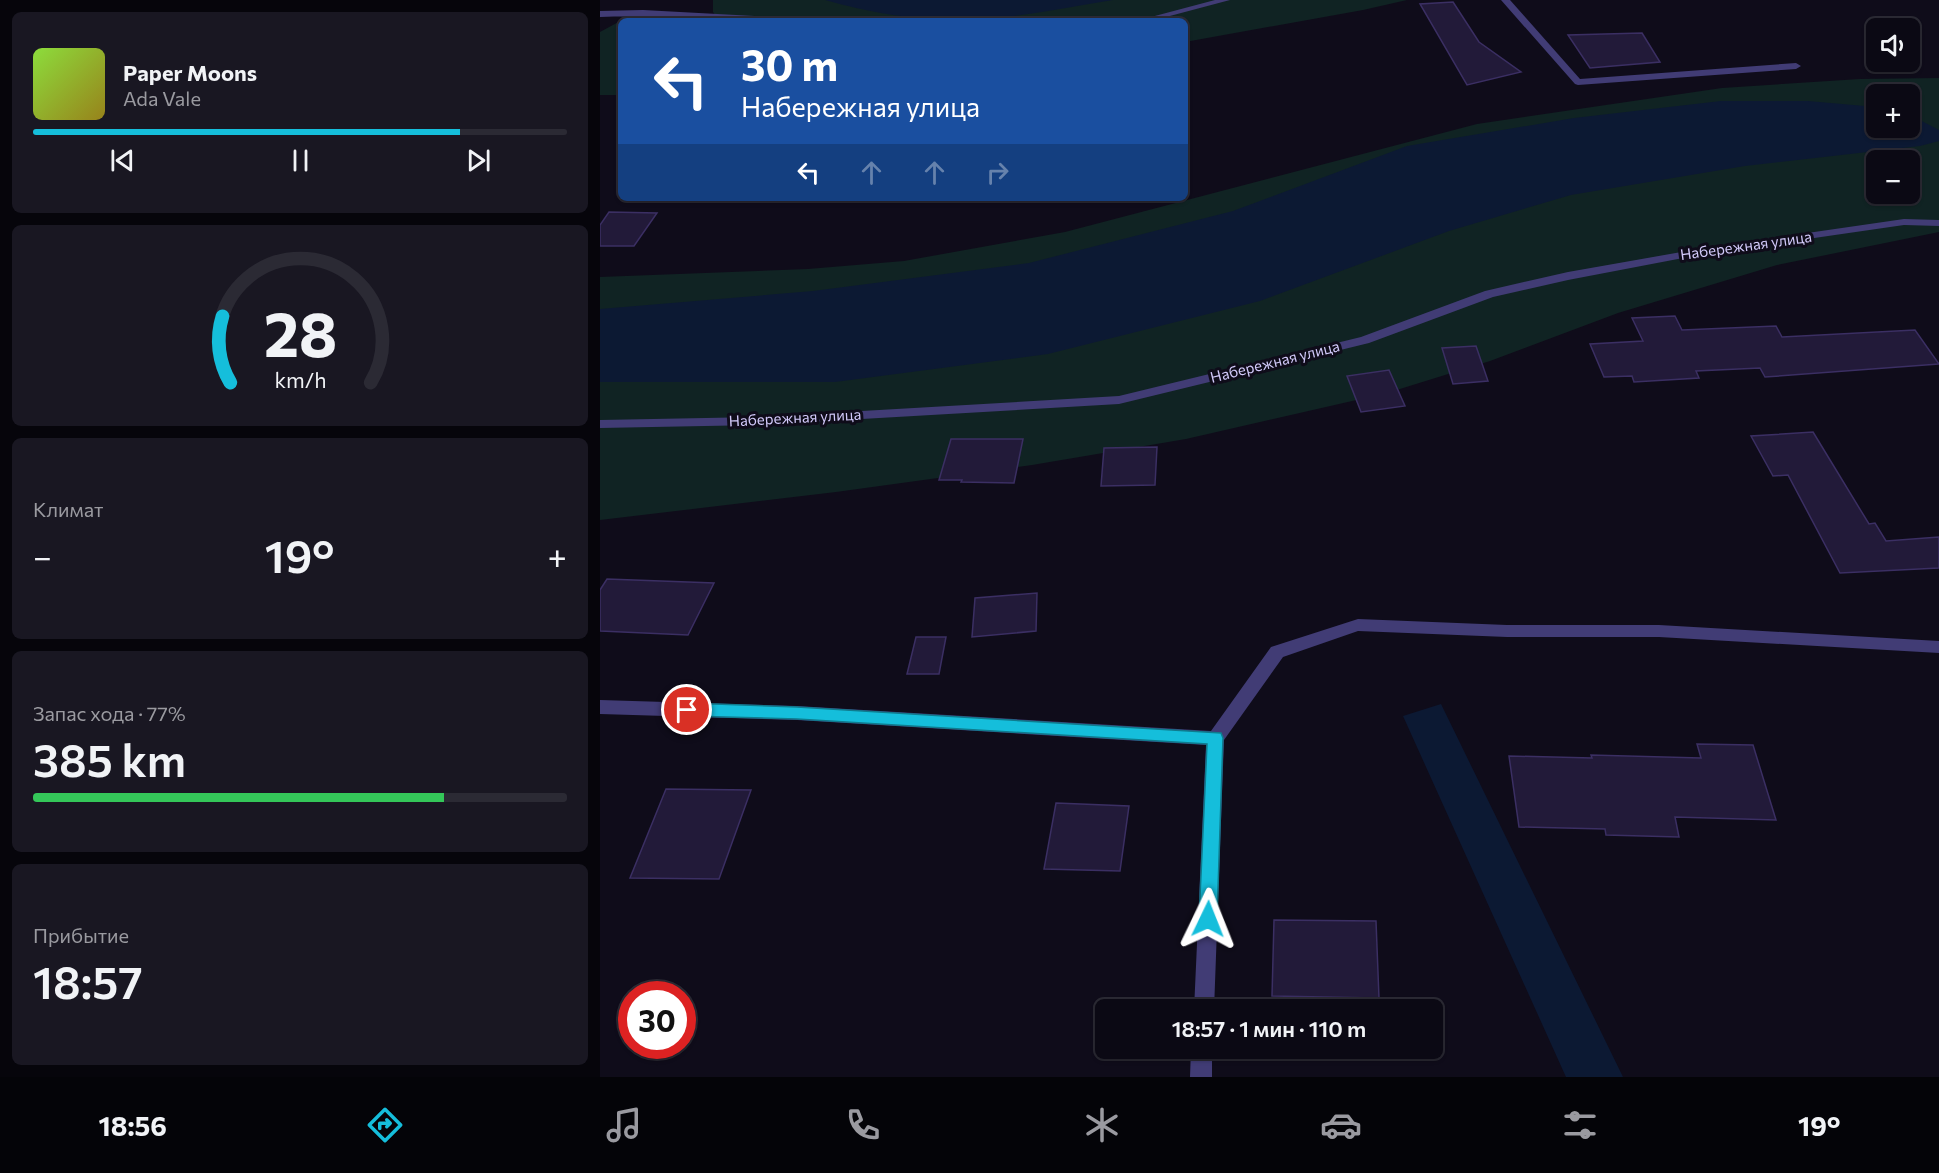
<!DOCTYPE html>
<html lang="ru">
<meta charset="utf-8">
<style>
:root{--surface:#0b0914;--page:#191722;--text:#f1f3f6;--muted:#9a9aa0;--line:#2b2a34;--accent:#15bedb}
body{margin:0;font-family:Commissioner,sans-serif;background:var(--page);color:var(--text);height:100vh;display:flex;flex-direction:column;font-size:22px;white-space:nowrap}
*{box-sizing:border-box;margin:0}
p{font-size:20px;color:var(--muted)}
.icon{flex:none;width:33px;height:33px;fill:none;stroke:currentColor;stroke-width:2;stroke-linecap:round;stroke-linejoin:round}
.map{position:relative;flex:1;overflow:hidden}
.side{display:flex;flex-direction:column;gap:12px;padding:12px;background:#06050b;width:600px}
.side>*{flex:none}
.guide{position:absolute;left:18px;top:18px;width:570px;height:183px;border-radius:9px;box-shadow:0 2px 4px #0004,0 0 0 2px var(--line);background:#1a4fa0;color:#fff;overflow:hidden}
.fabs{position:absolute;left:1266px;top:18px;display:grid;gap:12px}
.fabs a{display:grid;place-items:center;width:54px;height:54px;border-radius:9px;background:var(--surface);box-shadow:0 2px 4px #0004,0 0 0 2px var(--line);font-size:30px}
.speed{position:absolute;left:18px;top:981px;display:flex;gap:12px;font-size:30px;font-weight:700;text-align:center}
.speed>*{display:grid;place-content:center;width:78px;height:78px;border-radius:50%;background:var(--surface);box-shadow:0 2px 4px #0004,0 0 0 2px var(--line);line-height:1}
.speed .limit{border:9px solid #d22;background:#fff;color:#111}
.pin{position:absolute;display:grid;place-items:center;width:51px;height:51px;color:#fff;margin:-26px;border:3px solid #fff;border-radius:50%;box-shadow:0 2px 6px #0007}
.me{position:absolute;width:66px;margin:-33px;rotate:2deg;stroke-linejoin:round;filter:drop-shadow(0 0 4px #0008)}
.turn{display:flex;align-items:center;gap:21px;height:126px;padding:0 24px;font-size:27px}
.turn .icon{width:78px;height:78px;stroke-width:2.5}
.turn b{display:block;font-size:42px;line-height:51px}
.lanes{display:flex;align-items:center;height:57px;padding:0 24px;background:#0003;justify-content:center;gap:30px;direction:ltr}
.lanes .off{opacity:.35}
.big{font-size:45px;font-weight:600;line-height:1.1}
.side .widget{flex:1;display:flex;flex-direction:column;justify-content:center;gap:9px;min-width:0;padding:0 21px;border-radius:9px;background:var(--page)}
.side .dial{align-items:center;gap:0}
.dial svg{height:156px;overflow:visible;fill:none;stroke:var(--line);stroke-width:7;stroke-linecap:round;text-anchor:middle}
.dial text{fill:var(--text);stroke:none}
.song{display:flex;align-items:center;gap:18px}
.cover{width:72px;height:72px;border-radius:9px;background:linear-gradient(135deg,hsl(90 70% 55%),hsl(50 70% 35%))}
.played{height:6px;border-radius:3px;background:linear-gradient(90deg,var(--accent) 80%,var(--line) 80%)}
.keys{display:flex;justify-content:space-around;direction:ltr}
.heat{display:flex;justify-content:space-between;align-items:center;font-size:33px;direction:ltr}
.charge{height:9px;border-radius:4px;background:linear-gradient(90deg,#34c759 77%,var(--line) 0)}
.trip{position:absolute;left:495px;top:999px;width:348px;height:60px;border-radius:9px;background:var(--surface);box-shadow:0 2px 4px #0004,0 0 0 2px var(--line);font-weight:600;line-height:60px;text-align:center}
.menu{display:flex;height:96px;justify-content:space-around;align-items:center;background:#040408;color:var(--muted)}
.menu .icon{width:42px;height:42px}
.menu .active{color:var(--accent)}
.menu b{font-size:27px;color:var(--text)}
main{display:flex;flex:1;min-height:0}
.map>svg:first-child{display:block}
</style>
<main>
<section class="side">
<div class="widget">
<div class="song"><i class="cover"></i><div><b>Paper Moons</b><p>Ada Vale</p></div></div>
<div class="played"></div>
<div class="keys"><svg class="icon" aria-label="previous" viewBox="0 0 24 24"><path d="M18 5L8 12l10 7zM5 5v14"/></svg><svg class="icon" aria-label="pause" viewBox="0 0 24 24"><path d="M8 5v14M16 5v14"/></svg><svg class="icon" aria-label="next" viewBox="0 0 24 24"><path d="M6 5l10 7-10 7zM19 5v14"/></svg></div>
</div>
<div class="widget dial"><svg viewBox="0 0 100 80">
<path d="M14 69A42 42 0 1 1 86 69"/>
<path d="M14 69A42 42 0 0 1 10 35" stroke="#15bedb"/>
<text x="50" y="56" font-size="32" font-weight="700">28</text>
<text x="50" y="72" font-size="11">km/h</text>
</svg></div>
<div class="widget"><p>Климат</p>
<div class="heat"><a>−</a><b class="big">19°</b><a>+</a></div>
</div>
<div class="widget"><p>Запас хода · 77%</p><b class="big">385 km</b><div class="charge"></div></div>
<div class="widget"><p>Прибытие</p><b class="big">18:57</b></div>
</section>
<div class="map">
<svg width="1339" height="1077" viewBox="0 0 1339 1077">
<rect width="100%" height="100%" fill="#0f0c1a"/>
<path fill="#102323" fill-rule="evenodd" d="M 113,0 L 807,0 L 763,10 L 585,42 L 585,21 L 120,21 L 113,12 Z
M 24,19 L 78,21 L 21,21 L 21,95 L 0,95 L 0,32 Z
M 1339,78 L 1339,232 L 1177,265 L 1018,313 L 890,361 L 787,393 L 586,439 L 432,465 L 236,492 L 0,520 L 0,277 L 208,269 L 304,261 L 465,232 L 877,124 L 1122,88 L 1260,79 ZM 1276,94 L 1310,94 L 1310,128 L 1276,128 ZM 1276,160 L 1310,160 L 1310,194 L 1276,194 Z"/>
<path fill="#0c1933" d="M 225,0 L 513,0 C 463,8 412,19 362,20 C 316,20 269,13 225,0 Z
M 1121,101 L 1208,101 L 1276,107 L 1276,128 L 1310,128 L 1310,115 L 1339,130 L 1339,141 L 1320,146 L 1145,166 L 971,195 L 849,231 L 660,301 L 448,354 L 235,382 L 0,382 L 0,309 L 213,291 L 429,263 L 633,211 L 807,146 L 974,118 Z
M 841,704 L 1023,1077 L 966,1077 L 803,716 Z"/>
<path fill="#221a39" stroke="#3b2f63" stroke-width="1.5" d="M 853,2 L 879,42 L 921,72 L 867,85 L 820,4 Z
M 1042,33 L 1060,62 L 990,68 L 968,35 Z
M 9,212 L 57,213 L 34,246 L 0,246 L 0,225 Z
M 1075,316 L 1082,330 L 1176,326 L 1182,337 L 1315,330 L 1339,364 L 1165,377 L 1160,368 L 1096,371 L 1099,378 L 1034,382 L 1032,376 L 1004,377 L 990,344 L 1043,341 L 1032,318 Z
M 876,346 L 888,381 L 853,384 L 842,348 Z
M 789,370 L 805,406 L 761,412 L 747,376 Z
M 1213,432 L 1269,524 L 1275,523 L 1286,541 L 1339,537 L 1339,568 L 1240,573 L 1188,475 L 1173,476 L 1151,436 Z
M 351,439 L 423,439 L 414,483 L 361,482 L 362,480 L 339,480 Z
M 557,447 L 555,485 L 501,486 L 504,448 Z
M 7,579 L 114,583 L 88,635 L 0,631 L 0,590 Z
M 437,593 L 436,631 L 372,637 L 375,598 Z
M 316,637 L 346,637 L 339,674 L 307,674 Z
M 1097,744 L 1153,745 L 1176,820 L 1075,817 L 1079,837 L 1006,835 L 1005,829 L 919,827 L 909,756 L 992,758 L 991,755 L 1101,758 Z
M 66,789 L 151,790 L 119,879 L 30,878 Z
M 456,803 L 529,806 L 520,871 L 444,869 Z
M 674,920 L 776,921 L 779,998 L 672,996 Z"/>
<g fill="none" stroke-linecap="round" stroke-linejoin="round">
<path fill="#413c75" fill-rule="evenodd" d="M 615,0 L 630,0 L 551,21 L 536,21 Z
M 901,0 L 910,0 L 980,79 L 1196,63 L 1201,66 L 1196,69 L 978,85 L 975,84 Z
M 43,10 L 194,18 L 198,21 C 132,21 66,15 0,17 L 0,11 Z
M 1304,219 L 1339,220 L 1339,226 L 1304,225 L 1104,254 L 968,280 L 893,297 L 769,343 L 519,404 L 158,425 L 0,428 L 0,420 L 158,417 L 519,396 L 761,337 L 885,291 L 968,272 L 1104,248 Z
M 758,619 L 907,625 L 1059,625 L 1339,641 L 1339,653 L 1059,637 L 907,637 L 758,631 L 683,657 L 624,740 L 614,1010 L 594,1010 L 606,745 L 197,720 L 0,714 L 0,700 L 197,706 L 611,731 L 671,647 Z
M 591,1048 L 612,1048 L 612,1077 L 590,1077 Z"/>
</g>
<path fill="#15bedb" stroke="#0e7c8e" stroke-width="1.5" d="M 87,703 L 197,707 L 621,733 L 623,738 L 617,919 L 614,925 L 608,927 L 601,925 L 599,919 L 607,744 L 197,719 L 87,716 L 82,714 L 80,710 L 82,705 Z"/>
<g text-anchor="middle" stroke-width="6" stroke-linejoin="round" paint-order="stroke">
<g font-size="15" fill="#d2cafa" stroke="#0f0c1a">
<text transform="translate(1146 246) rotate(-8)" y="5">Набережная улица</text>
<text transform="translate(675 362) rotate(-14)" y="5">Набережная улица</text>
<text transform="translate(195 418) rotate(-3)" y="5">Набережная улица</text>
</g>
</g>
</svg>
<div class="fabs">
<a><svg class="icon" aria-label="sound" viewBox="0 0 24 24"><path d="M4 9h4l5-4v14l-5-4H4zM17 9q2 3 0 6"/></svg></a>
<a>+</a>
<a>−</a>
</div>
<div class="speed"><div class="limit">30</div></div>
<div class="pin" style="left:87px;top:710px;background:#d93025"><svg class="icon" aria-label="arrive" viewBox="0 0 24 24"><path d="M6 21V4h12l-3 4 3 4H6"/></svg></div>
<svg class="me" style="left:608px;top:919px" viewBox="-20 -20 40 40"><path d="M0-17L14 15 0 8-14 15z" fill="#15bedb" stroke="#fff" stroke-width="4"/></svg>
<div class="trip">18:57 · 1 мин · 110 m</div>
<div class="guide">
<div class="turn"><svg class="icon" aria-label="left" viewBox="0 0 24 24"><path d="M17 20v-9H6M10 6l-5 5 5 5"/></svg><div><b>30 m</b>Набережная улица</div></div>
<div class="lanes"><svg class="icon" aria-label="left" viewBox="0 0 24 24"><path d="M17 20v-9H6M10 6l-5 5 5 5"/></svg><svg class="icon off" aria-label="ahead" viewBox="0 0 24 24"><path d="M12 20V5M6 11l6-6 6 6"/></svg><svg class="icon off" aria-label="ahead" viewBox="0 0 24 24"><path d="M12 20V5M6 11l6-6 6 6"/></svg><svg class="icon off" aria-label="right" viewBox="0 0 24 24"><path d="M7 20v-9h11M14 6l5 5-5 5"/></svg></div>
</div>
</div>
</main>
<nav class="menu">
<b>18:56</b>
<svg class="icon active" aria-label="directions" viewBox="0 0 24 24"><path d="M12 3l9 9-9 9-9-9zM9 14v-3h6M13 9l2 2-2 2"/></svg>
<svg class="icon" aria-label="music" viewBox="0 0 24 24"><path d="M9 18V5l10-2v13"/><circle cx="6" cy="18" r="3"/><circle cx="16" cy="16" r="3"/></svg>
<svg class="icon" aria-label="phone" viewBox="0 0 24 24"><path d="M5 4h4l2 5-3 2q2 4 5 5l2-3 5 2v4C11 20 4 13 5 4z"/></svg>
<svg class="icon" aria-label="climate" viewBox="0 0 24 24"><path d="M12 3v18M4 7l16 10M4 17L20 7"/></svg>
<svg class="icon" aria-label="car" viewBox="0 0 24 24"><path d="M5 17H2v-5l4-1 3-4h7l3 4 3 1v5h-3M9 17h6M6 11h13"/><circle cx="7" cy="17" r="2"/><circle cx="17" cy="17" r="2"/></svg>
<svg class="icon" aria-label="filters" viewBox="0 0 24 24"><path d="M4 7h16M4 17h16"/><circle cx="9" cy="7" r="2"/><circle cx="15" cy="17" r="2"/></svg>
<b>19°</b>
</nav>
